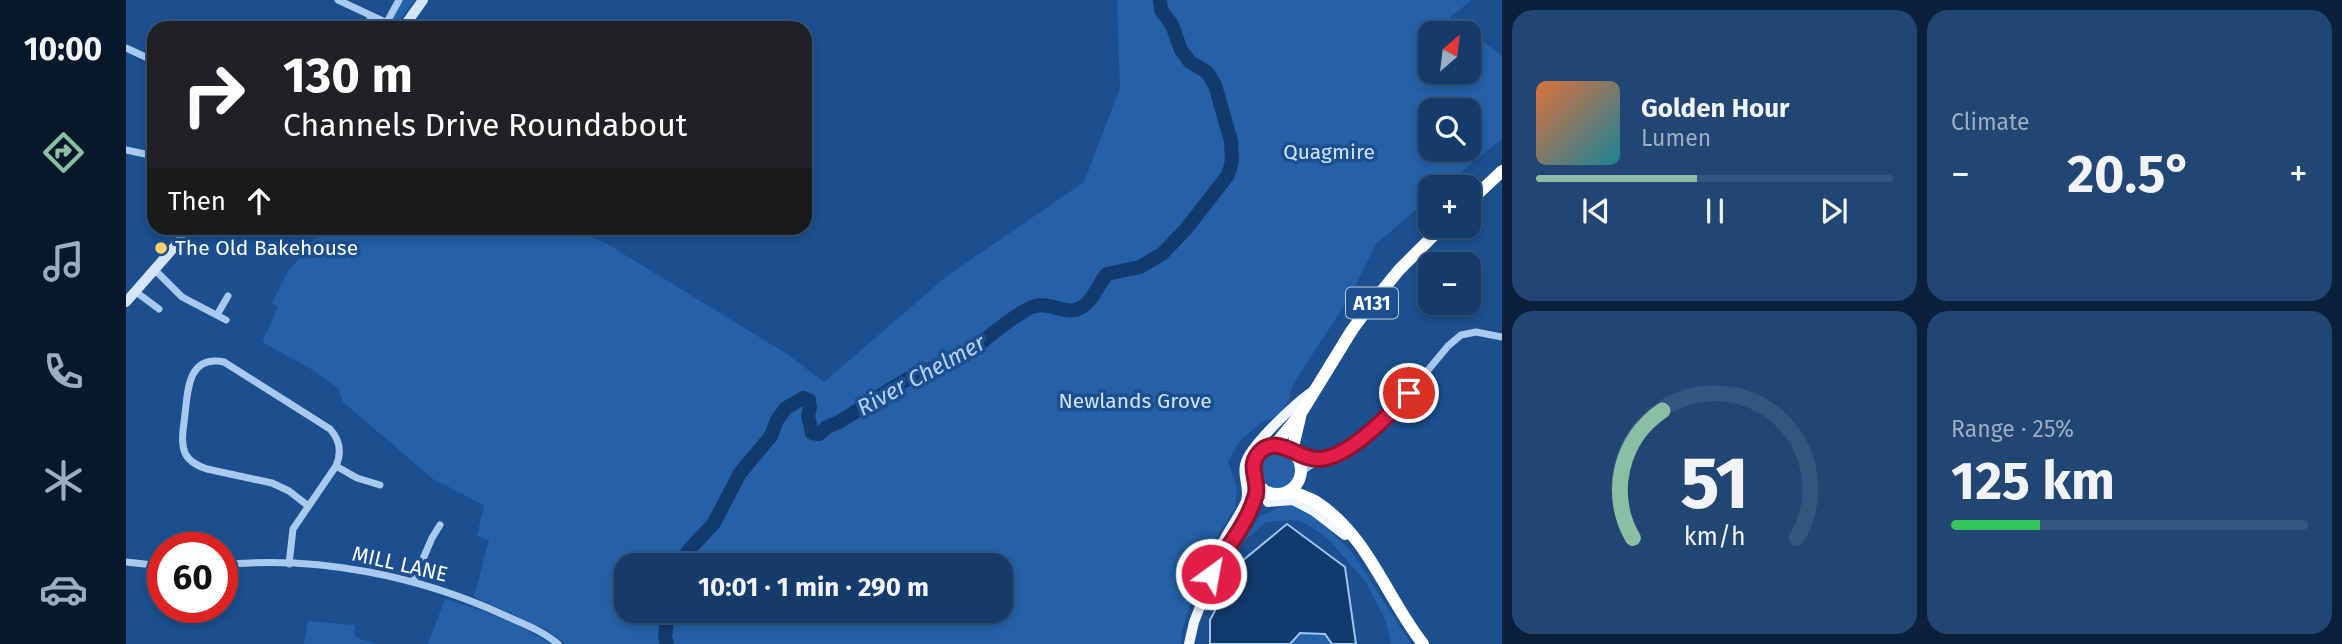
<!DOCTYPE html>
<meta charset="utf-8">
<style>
:root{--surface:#143b6b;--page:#214673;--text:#f1f3f6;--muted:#9dadc1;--line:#33557e;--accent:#8abfa5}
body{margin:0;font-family:"Fira Sans",sans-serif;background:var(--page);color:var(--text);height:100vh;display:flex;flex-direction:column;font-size:26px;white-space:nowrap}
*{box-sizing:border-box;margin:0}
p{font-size:23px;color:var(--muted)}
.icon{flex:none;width:38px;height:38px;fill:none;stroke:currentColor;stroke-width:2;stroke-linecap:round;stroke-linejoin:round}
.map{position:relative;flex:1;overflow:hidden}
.side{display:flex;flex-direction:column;gap:10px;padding:10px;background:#0b203b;width:840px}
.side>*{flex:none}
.top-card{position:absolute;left:21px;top:21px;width:665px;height:214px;border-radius:21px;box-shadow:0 4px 10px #0003,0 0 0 2px var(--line);background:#202124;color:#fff;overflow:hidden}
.needle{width:46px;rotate:28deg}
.controls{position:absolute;left:1292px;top:21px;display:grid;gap:14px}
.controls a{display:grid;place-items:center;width:63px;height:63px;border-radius:14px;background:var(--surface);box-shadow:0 4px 10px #0003,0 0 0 2px var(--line);font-size:35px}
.speed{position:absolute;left:21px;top:532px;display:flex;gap:14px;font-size:35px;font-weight:700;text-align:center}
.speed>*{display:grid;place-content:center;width:91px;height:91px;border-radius:50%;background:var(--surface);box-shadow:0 4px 10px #0003,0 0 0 2px var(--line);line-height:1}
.speed .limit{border:10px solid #d22;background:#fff;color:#111}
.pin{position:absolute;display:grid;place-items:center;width:60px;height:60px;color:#fff;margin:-30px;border:4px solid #fff;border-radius:50%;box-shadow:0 2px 7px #0007}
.me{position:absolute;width:77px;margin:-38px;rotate:32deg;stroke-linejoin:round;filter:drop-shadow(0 0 5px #0008)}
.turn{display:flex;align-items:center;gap:24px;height:147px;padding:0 21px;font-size:32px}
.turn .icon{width:91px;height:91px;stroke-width:2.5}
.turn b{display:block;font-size:49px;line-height:60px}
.then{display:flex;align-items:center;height:66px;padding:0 21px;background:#0003;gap:14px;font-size:26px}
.big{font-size:52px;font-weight:700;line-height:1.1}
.side .card{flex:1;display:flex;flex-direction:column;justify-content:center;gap:10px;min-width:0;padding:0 24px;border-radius:21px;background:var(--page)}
.side .dial{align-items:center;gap:0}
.dial svg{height:182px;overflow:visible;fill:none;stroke:var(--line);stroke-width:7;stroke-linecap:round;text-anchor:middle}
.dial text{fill:var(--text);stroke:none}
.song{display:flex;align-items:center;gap:21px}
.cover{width:84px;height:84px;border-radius:10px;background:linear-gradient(135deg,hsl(20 70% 55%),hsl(190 70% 35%))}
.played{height:7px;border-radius:4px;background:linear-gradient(90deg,var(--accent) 45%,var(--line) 45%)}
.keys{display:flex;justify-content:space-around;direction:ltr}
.heat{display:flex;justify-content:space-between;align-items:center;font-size:38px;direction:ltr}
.charge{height:10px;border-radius:5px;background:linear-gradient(90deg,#34c759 25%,var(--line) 0)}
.side .tiles{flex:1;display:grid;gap:10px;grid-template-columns:repeat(2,1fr)}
.trip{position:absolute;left:488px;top:553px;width:399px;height:70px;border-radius:21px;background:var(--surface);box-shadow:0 4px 10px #0003,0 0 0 2px var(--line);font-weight:700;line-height:70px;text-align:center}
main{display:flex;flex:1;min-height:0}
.tab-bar{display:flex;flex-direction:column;width:126px;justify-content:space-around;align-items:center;background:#08182b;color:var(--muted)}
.tab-bar .icon{width:49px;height:49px}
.tab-bar .selected{color:var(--accent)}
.tab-bar b{font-size:32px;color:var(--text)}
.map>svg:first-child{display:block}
</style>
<main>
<nav class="tab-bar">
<b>10:00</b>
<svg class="icon selected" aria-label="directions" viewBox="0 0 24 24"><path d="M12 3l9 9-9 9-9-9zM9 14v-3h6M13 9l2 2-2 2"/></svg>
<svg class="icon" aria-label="music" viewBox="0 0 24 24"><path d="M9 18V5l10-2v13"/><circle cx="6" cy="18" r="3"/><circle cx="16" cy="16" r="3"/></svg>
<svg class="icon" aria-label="phone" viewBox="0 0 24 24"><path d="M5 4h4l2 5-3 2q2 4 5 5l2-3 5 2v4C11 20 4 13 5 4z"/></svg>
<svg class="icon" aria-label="climate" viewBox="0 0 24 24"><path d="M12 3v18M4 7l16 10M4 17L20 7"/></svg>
<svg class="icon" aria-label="car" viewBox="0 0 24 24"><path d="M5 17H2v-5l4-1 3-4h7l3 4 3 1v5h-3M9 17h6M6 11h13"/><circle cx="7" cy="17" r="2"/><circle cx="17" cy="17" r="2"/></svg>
</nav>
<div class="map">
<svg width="1376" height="644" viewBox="0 0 1376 644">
<rect width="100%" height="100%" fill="#1b4f8f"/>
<path fill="#2461a8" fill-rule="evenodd" d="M 276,0 L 289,0 L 272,22 L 266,18 Z
M 991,0 L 1346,0 L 1324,17 L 1376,56 L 1376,139 L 1316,187 L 1304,187 L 1304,198 L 1250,244 L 1224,297 L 1167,384 L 1163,399 L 1154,415 L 1132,425 L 1114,441 L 1102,461 L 1111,488 L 1109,508 L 1070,569 L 1071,583 L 1056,631 L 1055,644 L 440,644 L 421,630 L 348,597 L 363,540 L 351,536 L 358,505 L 307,479 L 217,402 L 212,388 L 185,369 L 136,342 L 152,307 L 146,303 L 161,273 L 198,228 L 438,228 L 478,242 L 661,354 L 698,382 L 821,276 L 958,182 L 994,88 ZM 1304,33 L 1342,33 L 1342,72 L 1304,72 ZM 1304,110 L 1342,110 L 1342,149 L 1304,149 ZM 500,565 L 875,565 L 875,611 L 500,611 Z
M1131 470a19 19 0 1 1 38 0a19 19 0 1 1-38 0Z
M 1162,503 L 1191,519 L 1227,553 L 1285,644 L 1265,644 L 1260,621 L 1239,581 L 1201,538 L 1179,523 L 1168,520 L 1140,522 L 1118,541 L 1133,517 Z
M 319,599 C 354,609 393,623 424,644 L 302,644 Z
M 182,621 L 229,625 L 228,637 L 251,644 L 178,644 Z
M 1174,633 L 1199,634 L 1206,644 L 1164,644 Z"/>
<path fill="#123a6d" stroke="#9cc4f0" stroke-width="2" d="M 1161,524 L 1219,567 L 1230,644 L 1206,644 L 1199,634 L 1174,633 L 1164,644 L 1084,644 L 1084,620 L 1115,562 Z"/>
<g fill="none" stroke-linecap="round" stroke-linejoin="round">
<path stroke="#123a6d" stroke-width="14" d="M 553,565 L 563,550 L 588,523 L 614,473 L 645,436 L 651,420 L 660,408 L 677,398 L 683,400 L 684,407 L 682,416 L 686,433 L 693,434 L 701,427 L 713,422 C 739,406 764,388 791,374 C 804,367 818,368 831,360 C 855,345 875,324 900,310 C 925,295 939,322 960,304 C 969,296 973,283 981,274 L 1014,267 L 1036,254 L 1060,229 L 1102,175 L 1106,161 L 1105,141 L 1089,85 L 1081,72 L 1064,62 L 1055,50 L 1046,25 L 1035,10 L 1034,0
M 541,644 L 539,637 L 542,611"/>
<path stroke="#a9c9ee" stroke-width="7" d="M 212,0 L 272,28
M 261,22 L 273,0
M 239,28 L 246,16
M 0,48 L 28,61
M 0,150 L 28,156
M 29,270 L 56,297 L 100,320
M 10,292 L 33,309
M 91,315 L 102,296
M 1169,454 L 1194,459
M 210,466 L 231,478 L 254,485
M 1175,472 L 1194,459 L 1229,444 L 1259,419 L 1283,393 L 1322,346 L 1335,335 L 1350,332 L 1376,337
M 0,562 L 37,566
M 163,564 L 167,529 L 210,466 C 216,452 214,440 204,429 L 98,362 C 62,355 62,389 59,414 C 58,426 54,441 59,453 C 63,462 72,466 81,469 L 146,483 L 163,491 L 181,505
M 96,565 C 191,555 294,576 380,616 C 398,624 417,631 432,644
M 287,582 L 306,538 L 314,525"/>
<path stroke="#d6e6fa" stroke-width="10" d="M 277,28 L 297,0
M 0,302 L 65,228"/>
<path stroke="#f0f6ff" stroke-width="10" d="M 1142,502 L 1167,500 L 1188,511 L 1219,535
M 1101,548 C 1115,528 1129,507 1130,482
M 1085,574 C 1089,564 1092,554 1096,544 C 1103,529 1114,516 1120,501 C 1124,488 1116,477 1119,465 C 1122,447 1171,402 1187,391
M 1063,644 L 1068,622 L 1088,571"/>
<path stroke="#fff" stroke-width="12" d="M 1342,203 L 1376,171
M 1148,446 L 1175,413 L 1226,330 L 1246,303 L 1273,270 L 1317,226
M1127 470a24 24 0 1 1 48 0a24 24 0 1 1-48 0Z
M 1166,451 L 1175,413
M 1164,490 C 1172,494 1181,497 1189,501 C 1242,535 1260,597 1297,644"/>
</g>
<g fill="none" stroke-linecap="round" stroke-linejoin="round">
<defs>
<path id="route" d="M 1085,574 C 1100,548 1122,524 1130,494 C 1133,479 1121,467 1133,453 C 1151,433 1172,460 1193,459 C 1223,458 1264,414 1283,393"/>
</defs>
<use href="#route" stroke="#92132f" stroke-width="18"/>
<use href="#route" stroke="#e11d48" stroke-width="12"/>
</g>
<circle fill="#ffd166" stroke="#1b4f8f" stroke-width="2.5" cx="35" cy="248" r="7"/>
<g text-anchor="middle" stroke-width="7" stroke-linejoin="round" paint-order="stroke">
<rect fill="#1b4f8f" stroke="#bbcadd" stroke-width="2" x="1220" y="287.5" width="52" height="31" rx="5"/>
<g font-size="19" font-weight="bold" fill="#fff">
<text x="1246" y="310">A131</text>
</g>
<g font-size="21" fill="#cfe3fa" stroke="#1b4f8f">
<text x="1203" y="159">Quagmire</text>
<text x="1009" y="408">Newlands Grove</text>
</g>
<g font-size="21" fill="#fff" stroke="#1b4f8f" text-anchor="start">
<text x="49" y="255">The Old Bakehouse</text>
</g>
<g font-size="21" fill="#fff" stroke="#1b4f8f">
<text transform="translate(274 564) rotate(13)" y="7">MILL LANE</text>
</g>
<g font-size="23" font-style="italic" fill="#b5d3f5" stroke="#1b4f8f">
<text transform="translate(795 375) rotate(-29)" y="8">River Chelmer</text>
</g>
</g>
</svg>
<div class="controls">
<a><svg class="needle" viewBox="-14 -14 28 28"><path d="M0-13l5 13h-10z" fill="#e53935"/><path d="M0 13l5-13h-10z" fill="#9dadc1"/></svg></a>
<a><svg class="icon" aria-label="search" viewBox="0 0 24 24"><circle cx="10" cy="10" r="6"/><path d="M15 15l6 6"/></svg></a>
<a>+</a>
<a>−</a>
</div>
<div class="speed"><div class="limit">60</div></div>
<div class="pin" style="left:1283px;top:393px;background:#d93025"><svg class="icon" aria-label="arrive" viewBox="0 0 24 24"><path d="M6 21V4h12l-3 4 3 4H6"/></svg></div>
<svg class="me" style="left:1085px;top:574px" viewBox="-20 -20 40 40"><circle r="17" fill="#e11d48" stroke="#fff" stroke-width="3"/><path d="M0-11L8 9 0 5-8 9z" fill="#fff"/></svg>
<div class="trip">10:01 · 1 min · 290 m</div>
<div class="top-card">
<div class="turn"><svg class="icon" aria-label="right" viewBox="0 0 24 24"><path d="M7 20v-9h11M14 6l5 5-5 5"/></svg><div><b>130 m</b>Channels Drive Roundabout</div></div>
<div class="then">Then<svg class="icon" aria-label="ahead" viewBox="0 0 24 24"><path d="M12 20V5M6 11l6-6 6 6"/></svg></div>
</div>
</div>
<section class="side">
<div class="tiles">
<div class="card">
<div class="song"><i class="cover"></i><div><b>Golden Hour</b><p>Lumen</p></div></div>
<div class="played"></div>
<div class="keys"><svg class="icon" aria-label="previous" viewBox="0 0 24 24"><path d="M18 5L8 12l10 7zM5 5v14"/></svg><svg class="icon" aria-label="pause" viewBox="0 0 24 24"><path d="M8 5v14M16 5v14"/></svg><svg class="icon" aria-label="next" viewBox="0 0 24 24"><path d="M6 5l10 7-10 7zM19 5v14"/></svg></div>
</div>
<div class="card"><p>Climate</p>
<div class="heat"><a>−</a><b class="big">20.5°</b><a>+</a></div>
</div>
<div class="card dial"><svg viewBox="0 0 100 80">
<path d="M14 69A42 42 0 1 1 86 69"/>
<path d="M14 69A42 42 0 0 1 27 13" stroke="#8abfa5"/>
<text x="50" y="56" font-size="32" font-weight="700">51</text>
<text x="50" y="72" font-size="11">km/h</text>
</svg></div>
<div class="card"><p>Range · 25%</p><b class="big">125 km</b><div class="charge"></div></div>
</div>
</section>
</main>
